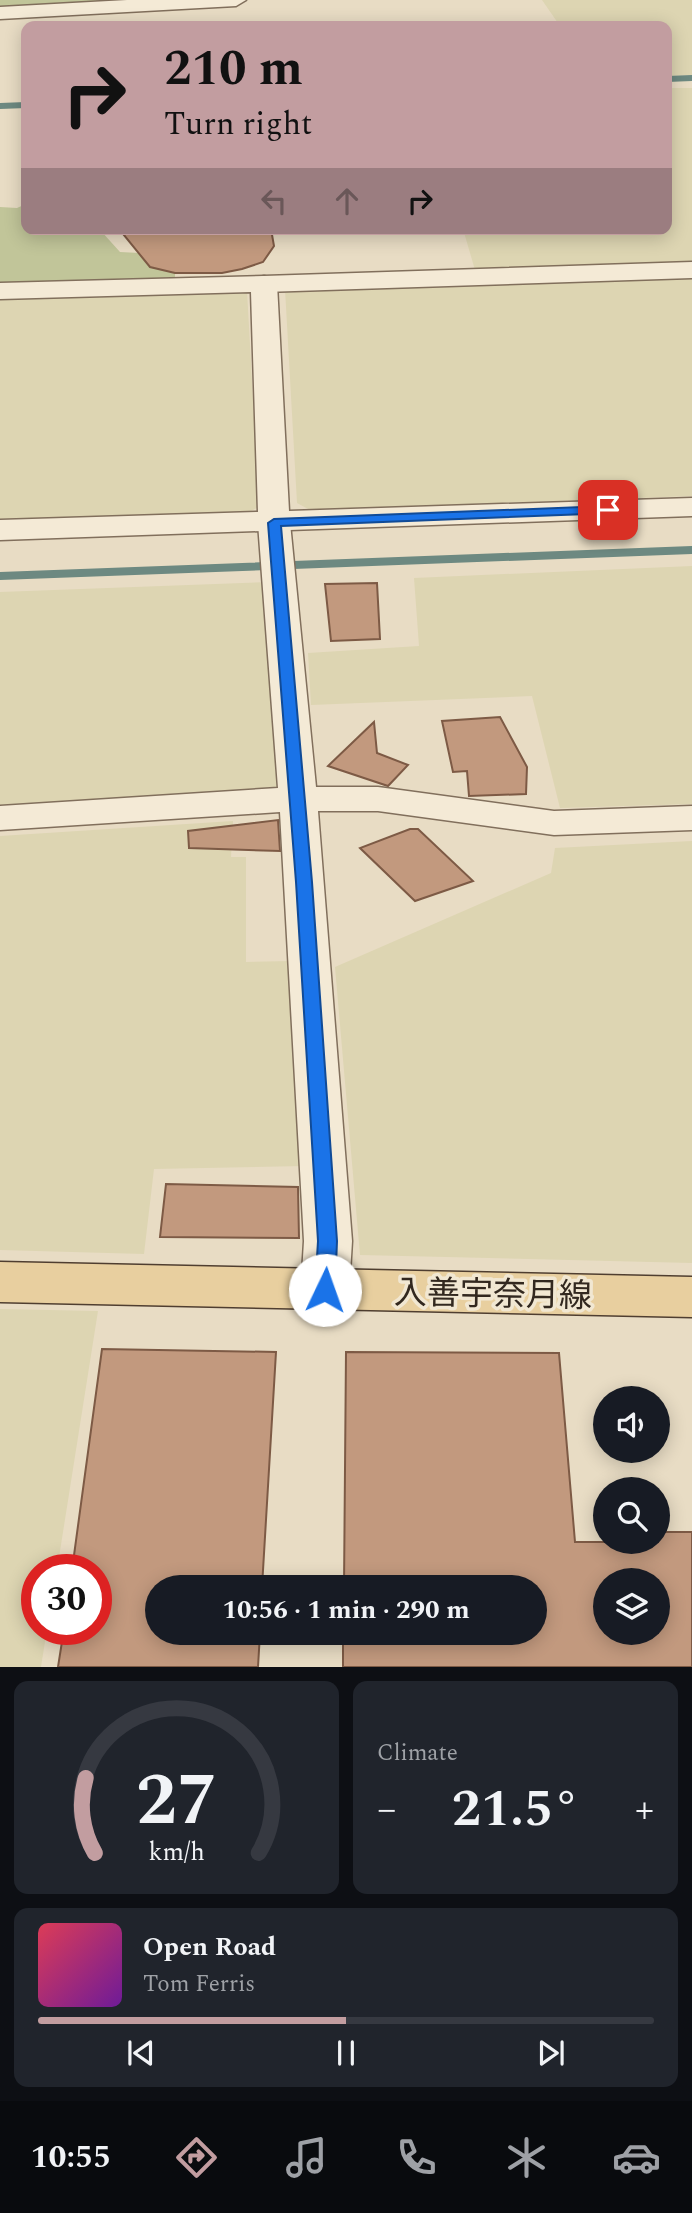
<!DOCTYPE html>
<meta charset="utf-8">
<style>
:root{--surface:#171b24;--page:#20242c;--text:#f1f3f6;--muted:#9ea1a6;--line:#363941;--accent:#c29da0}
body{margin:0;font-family:Spectral,"Noto Sans JP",serif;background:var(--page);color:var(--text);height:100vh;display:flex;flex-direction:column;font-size:26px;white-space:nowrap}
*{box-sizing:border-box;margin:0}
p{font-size:23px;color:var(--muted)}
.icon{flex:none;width:38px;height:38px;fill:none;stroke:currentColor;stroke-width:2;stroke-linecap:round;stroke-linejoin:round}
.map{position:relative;height:1667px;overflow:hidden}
.details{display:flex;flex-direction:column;gap:14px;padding:14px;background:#0d0f14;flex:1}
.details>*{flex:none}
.banner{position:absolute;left:21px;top:21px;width:651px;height:214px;border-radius:14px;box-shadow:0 4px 18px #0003;background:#c29da0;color:#111;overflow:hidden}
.tools{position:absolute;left:593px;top:1386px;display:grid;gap:14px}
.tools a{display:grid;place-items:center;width:77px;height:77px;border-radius:50%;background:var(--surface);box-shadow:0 4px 18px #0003;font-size:35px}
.speed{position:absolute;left:21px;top:1554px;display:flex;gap:14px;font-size:35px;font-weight:700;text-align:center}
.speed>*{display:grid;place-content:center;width:91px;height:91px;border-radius:50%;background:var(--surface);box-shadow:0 4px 18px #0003;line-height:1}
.speed .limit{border:10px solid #d22;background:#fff;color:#111}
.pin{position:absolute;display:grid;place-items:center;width:60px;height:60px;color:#fff;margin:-30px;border-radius:14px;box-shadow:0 4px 10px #0006}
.me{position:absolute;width:77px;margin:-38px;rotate:3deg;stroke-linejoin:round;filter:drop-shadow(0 0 5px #0008)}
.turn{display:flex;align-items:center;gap:24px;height:147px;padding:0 28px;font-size:32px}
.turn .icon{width:91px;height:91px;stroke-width:2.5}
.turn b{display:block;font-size:49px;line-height:60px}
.lanes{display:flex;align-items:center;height:66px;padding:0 28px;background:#0003;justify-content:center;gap:35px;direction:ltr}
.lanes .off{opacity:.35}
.big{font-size:52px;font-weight:700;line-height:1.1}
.details .tile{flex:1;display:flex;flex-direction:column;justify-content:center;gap:10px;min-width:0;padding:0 24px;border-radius:14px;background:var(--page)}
.details .dial{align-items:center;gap:0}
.dial svg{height:182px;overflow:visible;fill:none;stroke:var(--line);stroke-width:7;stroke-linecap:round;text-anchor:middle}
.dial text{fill:var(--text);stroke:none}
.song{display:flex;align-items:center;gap:21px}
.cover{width:84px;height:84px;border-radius:10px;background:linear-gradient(135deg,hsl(350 70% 55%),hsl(280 70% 35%))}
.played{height:7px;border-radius:4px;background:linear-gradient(90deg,var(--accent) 50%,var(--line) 50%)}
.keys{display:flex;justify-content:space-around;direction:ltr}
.heat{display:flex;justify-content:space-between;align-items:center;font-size:38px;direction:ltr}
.details .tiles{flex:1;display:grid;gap:14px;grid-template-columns:1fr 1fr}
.tile:last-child{grid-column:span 2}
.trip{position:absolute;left:145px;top:1575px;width:402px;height:70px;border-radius:35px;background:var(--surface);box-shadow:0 4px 18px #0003;font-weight:700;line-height:70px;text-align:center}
.tab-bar{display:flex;height:112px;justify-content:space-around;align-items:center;background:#090b0e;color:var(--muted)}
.tab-bar .icon{width:49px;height:49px}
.tab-bar .on{color:var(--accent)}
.tab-bar b{font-size:32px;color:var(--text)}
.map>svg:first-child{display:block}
</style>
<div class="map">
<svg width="692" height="1667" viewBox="0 0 692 1667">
<rect width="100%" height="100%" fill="#e8dcc4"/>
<path fill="#ddd5b2" d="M 542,0 L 692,0 L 692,75 L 667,76 L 667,26 L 560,26 Z
M 667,88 L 692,88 L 692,264 L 475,270 L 463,229 L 667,229 Z
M 692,277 L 692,496 L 310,510 L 297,503 L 285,289 Z
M 247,291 L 259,507 L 249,512 L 0,521 L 0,299 Z
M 692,566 L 692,804 L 560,808 L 532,696 L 311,705 L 308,653 L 419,646 L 414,578 Z
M 269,582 L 284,789 L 0,806 L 0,592 Z
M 233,821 L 231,857 L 246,857 L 246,962 L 291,961 L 305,1166 L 154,1169 L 144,1254 L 0,1250 L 0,836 Z
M 692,841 L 692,1263 L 360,1255 L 335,967 L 551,873 L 555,848 Z
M 0,1309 L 98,1311 L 57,1570 L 37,1570 L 37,1629 L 47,1629 L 41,1667 L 0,1667 Z"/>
<path fill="#c1c599" d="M 0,0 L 184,0 L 0,10 Z
M 26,204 L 26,229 L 103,229 L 101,231 L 120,252 L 139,253 L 175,273 L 175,279 L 0,284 L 0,207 L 17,208 Z"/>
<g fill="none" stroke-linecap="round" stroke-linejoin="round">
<path stroke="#6d8981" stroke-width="6" d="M 667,79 L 692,78
M 0,106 L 26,105"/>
<path stroke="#6d8981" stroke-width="8" d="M 0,576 L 692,550"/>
</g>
<path fill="#c2997e" stroke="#7d5a45" stroke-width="2" fill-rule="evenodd" d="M 119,229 L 271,229 L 274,246 L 263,262 L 242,269 L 222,273 L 175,273 L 150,267 Z
M 377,583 L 380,639 L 331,641 L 325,584 Z
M 500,717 L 527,767 L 526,794 L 469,796 L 467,771 L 453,772 L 442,721 Z
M 374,722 L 377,753 L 408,765 L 388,786 L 328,766 Z
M 278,820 L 280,851 L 189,848 L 188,831 Z
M 410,829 L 418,829 L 473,881 L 415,901 L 360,848 Z
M 166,1184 L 298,1187 L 299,1238 L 160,1237 Z
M 102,1349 L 276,1352 L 262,1587 L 158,1587 L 158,1633 L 260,1633 L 258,1667 L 58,1667 L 64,1629 L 96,1629 L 96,1570 L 72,1570 Z
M 346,1352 L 559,1353 L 575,1542 L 658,1542 L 658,1532 L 692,1532 L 692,1667 L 343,1667 L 343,1633 L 536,1633 L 536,1587 L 344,1587 ZM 606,1580 L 658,1580 L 658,1633 L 606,1633 Z"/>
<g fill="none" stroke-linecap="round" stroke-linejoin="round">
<defs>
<path id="minor" d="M 692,262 L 692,278 L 264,292 L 255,290 L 251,284 L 255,278 L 264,276 Z
M 274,514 L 285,516 L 290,523 L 316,787 L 378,787 L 554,811 L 692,806 L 692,830 L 554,835 L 378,811 L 318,811 L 352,1241 L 349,1290 L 342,1304 L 325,1310 L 308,1304 L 301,1290 L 304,1241 L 280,812 L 0,830 L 0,806 L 278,788 L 258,523 L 263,516 Z"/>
<path id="tertiary" d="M 127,0 L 246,0 L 236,6 L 0,19 L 0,7 Z
M 264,276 L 273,278 L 277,284 L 289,511 L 692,498 L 692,516 L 0,540 L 0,520 L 258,512 L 251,292 L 0,299 L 0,283 Z"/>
<path id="primary" d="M 0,1262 L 692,1277 L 692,1317 L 0,1302 Z"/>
</defs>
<use href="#minor" stroke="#816f5c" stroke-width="3"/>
<use href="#tertiary" stroke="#816f5c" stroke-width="3"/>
<use href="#primary" stroke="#4f3e30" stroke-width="3"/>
<use href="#minor" fill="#f4ead6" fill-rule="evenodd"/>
<use href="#tertiary" fill="#f4ead6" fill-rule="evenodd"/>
<use href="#primary" fill="#e8cf9f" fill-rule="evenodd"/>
</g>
<path fill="#1a73e8" stroke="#114b97" stroke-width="2" d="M 608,506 L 613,507 L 613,513 L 281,526 L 312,882 L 337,1241 L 335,1290 L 332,1296 L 318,1296 L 315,1290 L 318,1241 L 296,882 L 268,523 L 274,519 Z"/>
<g text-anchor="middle" stroke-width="7" stroke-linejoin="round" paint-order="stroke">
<g font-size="33" fill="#32281f" stroke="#f1e7d2">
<text transform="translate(493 1293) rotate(1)" y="12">入善宇奈月線</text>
</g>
</g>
</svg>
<div class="tools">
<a><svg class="icon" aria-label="sound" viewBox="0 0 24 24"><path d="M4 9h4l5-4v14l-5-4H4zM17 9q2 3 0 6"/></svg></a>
<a><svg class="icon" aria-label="search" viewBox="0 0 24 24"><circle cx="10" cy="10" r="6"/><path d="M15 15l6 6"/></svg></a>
<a><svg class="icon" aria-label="layers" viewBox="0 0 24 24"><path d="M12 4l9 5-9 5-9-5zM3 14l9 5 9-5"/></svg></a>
</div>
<div class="speed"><div class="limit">30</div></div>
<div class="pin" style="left:608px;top:510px;background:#d93025"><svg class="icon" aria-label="arrive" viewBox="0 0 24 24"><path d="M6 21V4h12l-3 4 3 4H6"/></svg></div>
<svg class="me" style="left:325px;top:1290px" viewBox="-20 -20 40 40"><circle r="19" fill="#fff"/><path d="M0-13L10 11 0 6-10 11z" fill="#1a73e8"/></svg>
<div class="trip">10:56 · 1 min · 290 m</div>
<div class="banner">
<div class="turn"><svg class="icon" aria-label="right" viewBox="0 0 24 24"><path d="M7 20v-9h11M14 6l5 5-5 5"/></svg><div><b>210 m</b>Turn right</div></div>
<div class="lanes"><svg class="icon off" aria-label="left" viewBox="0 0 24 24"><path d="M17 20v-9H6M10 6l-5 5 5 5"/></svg><svg class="icon off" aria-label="ahead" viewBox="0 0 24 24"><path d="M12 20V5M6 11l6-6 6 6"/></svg><svg class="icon" aria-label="right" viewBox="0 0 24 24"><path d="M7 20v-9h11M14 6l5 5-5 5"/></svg></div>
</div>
</div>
<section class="details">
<div class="tiles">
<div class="tile dial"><svg viewBox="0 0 100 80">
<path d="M14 69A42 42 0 1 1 86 69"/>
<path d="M14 69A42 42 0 0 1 10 36" stroke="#c29da0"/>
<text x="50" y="56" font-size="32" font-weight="700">27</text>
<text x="50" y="72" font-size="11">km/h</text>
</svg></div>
<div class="tile"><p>Climate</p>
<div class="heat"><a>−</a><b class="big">21.5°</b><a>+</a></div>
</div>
<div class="tile">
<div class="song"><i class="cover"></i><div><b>Open Road</b><p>Tom Ferris</p></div></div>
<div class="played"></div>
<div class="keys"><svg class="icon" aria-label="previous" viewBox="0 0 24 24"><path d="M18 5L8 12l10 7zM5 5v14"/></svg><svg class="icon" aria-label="pause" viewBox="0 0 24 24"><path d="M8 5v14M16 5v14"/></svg><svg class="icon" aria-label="next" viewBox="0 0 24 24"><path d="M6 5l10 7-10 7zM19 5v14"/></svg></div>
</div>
</div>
</section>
<nav class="tab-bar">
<b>10:55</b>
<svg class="icon on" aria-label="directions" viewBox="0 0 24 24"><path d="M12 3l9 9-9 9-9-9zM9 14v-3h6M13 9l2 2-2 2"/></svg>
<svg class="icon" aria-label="music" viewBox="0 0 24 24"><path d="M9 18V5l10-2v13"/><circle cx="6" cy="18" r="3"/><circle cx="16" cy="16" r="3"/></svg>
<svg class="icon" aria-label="phone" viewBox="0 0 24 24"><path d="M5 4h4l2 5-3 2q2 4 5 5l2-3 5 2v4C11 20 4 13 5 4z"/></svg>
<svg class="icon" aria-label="climate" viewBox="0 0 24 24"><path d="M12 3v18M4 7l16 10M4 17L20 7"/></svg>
<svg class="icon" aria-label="car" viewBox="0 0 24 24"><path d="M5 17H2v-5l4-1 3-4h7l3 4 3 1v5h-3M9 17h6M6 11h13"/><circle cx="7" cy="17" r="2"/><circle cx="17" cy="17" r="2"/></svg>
</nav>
